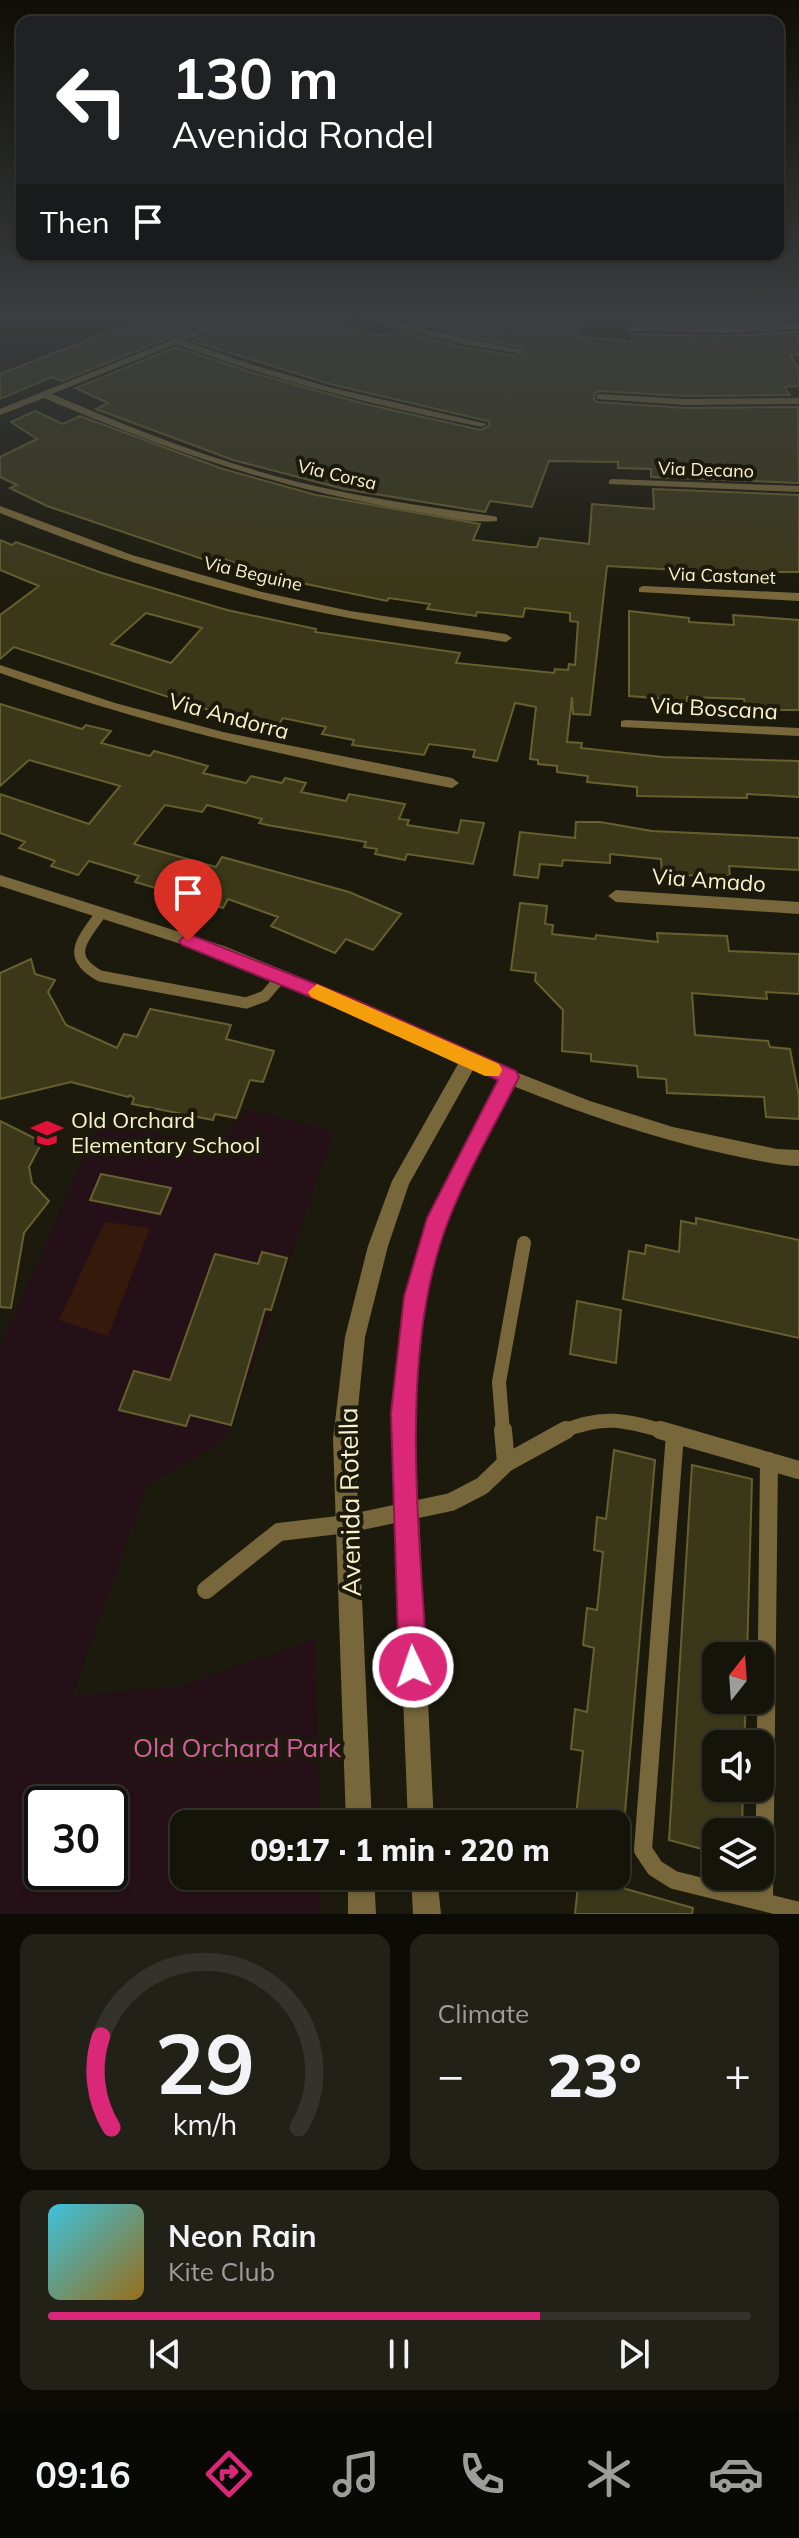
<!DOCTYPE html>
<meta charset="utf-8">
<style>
:root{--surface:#15140a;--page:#222118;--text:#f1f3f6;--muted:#9d9e9c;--line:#34332b;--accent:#db2777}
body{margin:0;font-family:Mulish,sans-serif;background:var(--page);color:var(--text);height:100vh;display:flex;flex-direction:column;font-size:30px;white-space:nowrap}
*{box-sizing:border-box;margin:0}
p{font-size:26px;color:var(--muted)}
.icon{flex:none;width:44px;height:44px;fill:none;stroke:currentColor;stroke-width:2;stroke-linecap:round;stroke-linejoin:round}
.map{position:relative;height:1914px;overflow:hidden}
.drawer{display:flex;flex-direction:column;gap:20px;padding:20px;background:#0c0b06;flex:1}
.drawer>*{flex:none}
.hud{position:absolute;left:16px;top:16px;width:768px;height:244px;border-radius:16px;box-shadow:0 2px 6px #0004,0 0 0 2px var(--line);background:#202124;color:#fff;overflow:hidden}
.needle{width:52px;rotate:17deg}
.tools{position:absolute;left:702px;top:1642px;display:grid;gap:16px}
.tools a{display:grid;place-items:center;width:72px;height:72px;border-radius:16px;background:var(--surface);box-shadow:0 2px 6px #0004,0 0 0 2px var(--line);font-size:40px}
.speed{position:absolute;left:24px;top:1786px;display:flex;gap:16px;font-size:40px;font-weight:700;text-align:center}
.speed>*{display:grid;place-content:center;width:104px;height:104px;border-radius:50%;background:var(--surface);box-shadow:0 2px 6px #0004,0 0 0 2px var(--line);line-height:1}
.speed .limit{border:4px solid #111;border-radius:12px;background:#fff;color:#111}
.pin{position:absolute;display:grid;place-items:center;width:68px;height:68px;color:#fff;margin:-82px -34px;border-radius:50% 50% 50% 0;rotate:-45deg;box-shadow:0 0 8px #0007}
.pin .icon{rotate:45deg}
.me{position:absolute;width:88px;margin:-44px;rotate:357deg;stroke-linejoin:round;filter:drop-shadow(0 0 6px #0008)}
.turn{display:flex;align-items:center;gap:28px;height:168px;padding:0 24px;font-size:36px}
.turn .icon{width:104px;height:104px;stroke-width:2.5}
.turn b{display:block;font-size:56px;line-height:68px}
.then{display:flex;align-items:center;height:76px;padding:0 24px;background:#0003;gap:16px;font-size:30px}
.big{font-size:60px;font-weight:800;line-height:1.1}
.drawer .card{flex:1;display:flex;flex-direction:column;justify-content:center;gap:12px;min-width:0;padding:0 28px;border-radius:16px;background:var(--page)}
.drawer .dial{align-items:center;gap:0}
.dial svg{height:208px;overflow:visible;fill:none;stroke:var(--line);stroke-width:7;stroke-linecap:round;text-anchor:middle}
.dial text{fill:var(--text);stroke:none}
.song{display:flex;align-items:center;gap:24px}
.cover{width:96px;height:96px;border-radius:12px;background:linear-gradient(135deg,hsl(190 70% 55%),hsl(40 70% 35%))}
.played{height:8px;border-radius:4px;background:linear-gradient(90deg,var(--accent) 70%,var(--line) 70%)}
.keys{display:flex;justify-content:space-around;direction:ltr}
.heat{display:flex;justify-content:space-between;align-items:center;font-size:44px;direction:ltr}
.drawer .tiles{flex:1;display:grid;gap:20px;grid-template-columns:1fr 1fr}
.card:last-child{grid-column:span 2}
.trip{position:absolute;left:170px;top:1810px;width:460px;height:80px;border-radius:16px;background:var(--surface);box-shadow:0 2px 6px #0004,0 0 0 2px var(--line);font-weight:800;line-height:80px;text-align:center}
.tab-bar{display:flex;height:128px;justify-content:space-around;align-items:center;background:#080804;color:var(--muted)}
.tab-bar .icon{width:56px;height:56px}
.tab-bar .selected{color:var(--accent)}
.tab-bar b{font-size:36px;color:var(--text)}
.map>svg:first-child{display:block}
</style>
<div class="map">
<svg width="799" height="1914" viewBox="0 0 799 1914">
<rect width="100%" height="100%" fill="#1c1a0d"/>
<path fill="#251017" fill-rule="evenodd" d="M 246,1109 L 334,1131 L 239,1406 L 222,1442 L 147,1485 L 72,1696 L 179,1687 L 315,1639 L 319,1824 L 184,1824 L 184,1876 L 321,1876 L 321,1914 L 0,1914 L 0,1347 L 100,1121 L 219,1146 ZM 42,1804 L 110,1804 L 110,1872 L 42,1872 Z"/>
<path fill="#351a0c" d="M 105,1222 L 150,1228 L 108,1336 L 59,1320 Z"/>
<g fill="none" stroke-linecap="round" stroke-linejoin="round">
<path stroke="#351a0c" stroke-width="5" d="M 0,327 L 30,316"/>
</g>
<path fill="#3b381a" stroke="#65602e" stroke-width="2" fill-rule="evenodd" d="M 149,316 L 223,316 L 62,381 L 52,377 L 0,399 L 0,374 Z
M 245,316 L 313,316 L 385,337 L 395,330 L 462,347 L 517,356 L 523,348 L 407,322 L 416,316 L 586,316 L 576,337 L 632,341 L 631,334 L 727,336 L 798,332 L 799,355 L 790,355 L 799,369 L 799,386 L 784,387 L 790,395 L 685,396 L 600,391 L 595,393 L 594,399 L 597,402 L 685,408 L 798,407 L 799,483 L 651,477 L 651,469 L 618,468 L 618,462 L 549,461 L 532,507 L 490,501 L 485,512 L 344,489 L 233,460 L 96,409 L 108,403 L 76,388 L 176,347 L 250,372 L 365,404 L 481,430 L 490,425 L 488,421 L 330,384 L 192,341 Z
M 630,316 L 785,316 L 789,321 L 727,324 L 630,322 Z
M 35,411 L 63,424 L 80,416 L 223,469 L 316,495 L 480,524 L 473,540 L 530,547 L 537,547 L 540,538 L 589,544 L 592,504 L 654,509 L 653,489 L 799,495 L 799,572 L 755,572 L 757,578 L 699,577 L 698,571 L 607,566 L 590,715 L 573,714 L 572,697 L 567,742 L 582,743 L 581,748 L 662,757 L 799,761 L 799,797 L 747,794 L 747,798 L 637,796 L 637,787 L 587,782 L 588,776 L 557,772 L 557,766 L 538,764 L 538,760 L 530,759 L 536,707 L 515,703 L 497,761 L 473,757 L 475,750 L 429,744 L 424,755 L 352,745 L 354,740 L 322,734 L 326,727 L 283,718 L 276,729 L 209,715 L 212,711 L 14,647 L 0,659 L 0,615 L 39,586 L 0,570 L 0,540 L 12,545 L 16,542 L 102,573 L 227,610 L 316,629 L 315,632 L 460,653 L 456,663 L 554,673 L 555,669 L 568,670 L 569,664 L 575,665 L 578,622 L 570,621 L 570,613 L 525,608 L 523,617 L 477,612 L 476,616 L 427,609 L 430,604 L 389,598 L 387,601 L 287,580 L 218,557 L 211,562 L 47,506 L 10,488 L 17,485 L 0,477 L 0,457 L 37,439 L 11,422 ZM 146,613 L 202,628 L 171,663 L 111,644 Z
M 629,611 L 689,618 L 689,622 L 734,625 L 733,615 L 799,620 L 799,710 L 746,710 L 744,699 L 687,697 L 687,701 L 629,696 Z
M 0,704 L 82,729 L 86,725 L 111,731 L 101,743 L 150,756 L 154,751 L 208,766 L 203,773 L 246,783 L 251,776 L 282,783 L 285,778 L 306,783 L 301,792 L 346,801 L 349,794 L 405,804 L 399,819 L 409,820 L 407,825 L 458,833 L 461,820 L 484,823 L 473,864 L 407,854 L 405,860 L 375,854 L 377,849 L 364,847 L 366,842 L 267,825 L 259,823 L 262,819 L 207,805 L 202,812 L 165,805 L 134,844 L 216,867 L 222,857 L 349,892 L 401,914 L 373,950 L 346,939 L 335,953 L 271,926 L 278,917 L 228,899 L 223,908 L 135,882 L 139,876 L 89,861 L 78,875 L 51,866 L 55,861 L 19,848 L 25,842 L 0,833 L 0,794 L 89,824 L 120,786 L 29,760 L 0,786 Z
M 576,822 L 600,822 L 652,831 L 799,838 L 799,870 L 729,866 L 730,876 L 662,875 L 661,859 L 610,854 L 610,863 L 563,860 L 562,866 L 540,864 L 538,878 L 514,875 L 520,832 L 575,838 Z
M 520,903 L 547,906 L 545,924 L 553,925 L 552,934 L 595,939 L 596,935 L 658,942 L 657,933 L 727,936 L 729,951 L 799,954 L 799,994 L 766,992 L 767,999 L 692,993 L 695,1035 L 768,1041 L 770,1047 L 790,1049 L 799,1096 L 799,1119 L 766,1117 L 764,1097 L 667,1093 L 666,1079 L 638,1077 L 637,1066 L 591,1061 L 591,1054 L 562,1051 L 563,1010 L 535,981 L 536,973 L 511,970 Z
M 31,959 L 35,974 L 55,980 L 48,992 L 66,1025 L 117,1048 L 124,1034 L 137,1037 L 150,1009 L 231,1025 L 226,1039 L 274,1051 L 263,1082 L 250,1080 L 236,1118 L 215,1114 L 213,1120 L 132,1104 L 134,1098 L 130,1095 L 128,1097 L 71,1082 L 0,1099 L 0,973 Z
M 0,1121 L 42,1142 L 29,1167 L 32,1183 L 49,1201 L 24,1233 L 11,1308 L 0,1307 Z
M 101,1174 L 171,1188 L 160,1214 L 90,1200 Z
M 696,1218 L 799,1240 L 799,1338 L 623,1299 L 629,1251 L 645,1254 L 646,1245 L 679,1252 L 681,1221 L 696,1224 Z
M 262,1252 L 287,1258 L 271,1310 L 265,1309 L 231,1425 L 190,1415 L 186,1426 L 119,1410 L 134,1371 L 170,1380 L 215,1254 L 258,1264 Z
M 577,1301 L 621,1310 L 616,1363 L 570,1354 Z
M 614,1450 L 655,1460 L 624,1824 L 575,1824 L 583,1751 L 571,1749 L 575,1709 L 587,1712 L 594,1648 L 583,1645 L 587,1608 L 597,1610 L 603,1552 L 594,1550 L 597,1517 L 606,1519 Z
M 692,1465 L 752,1479 L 747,1656 L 716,1656 L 716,1700 L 746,1700 L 744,1744 L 716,1744 L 716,1788 L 743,1788 L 742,1832 L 716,1832 L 716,1853 L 669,1840 Z
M 579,1876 L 619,1876 L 619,1887 L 693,1908 L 692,1914 L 575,1914 Z"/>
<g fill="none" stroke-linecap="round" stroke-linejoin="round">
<path stroke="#77673b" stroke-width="11" d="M 101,913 C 83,940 64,956 100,976 L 246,1003 L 265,996 L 281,977"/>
<path stroke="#77673b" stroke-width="14" d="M 503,1432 L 499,1382 L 524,1243
M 561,1432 C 602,1414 625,1420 667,1432"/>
<path stroke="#77673b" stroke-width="18" d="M 503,1430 L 506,1463
M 660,1430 L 799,1470
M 675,1434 L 643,1850 L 655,1868 L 674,1880 L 799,1911
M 206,1590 L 279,1532 L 347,1524 L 451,1502 L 482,1486 L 506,1463 L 566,1430
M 764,1902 L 769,1461"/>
<path fill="#77673b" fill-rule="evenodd" d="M 231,316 L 242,316 L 184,341 L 253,365 L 329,387 L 487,424 L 482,427 C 378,406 276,381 176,344 L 52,394 C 131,428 211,460 294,481 C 359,497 426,507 493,516 L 497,517 L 497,521 C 470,524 438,515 412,511 C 283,490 163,449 44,398 L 0,415 L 0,409 Z
M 351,316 L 365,316 L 521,350 L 517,353 L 462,344 Z
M 799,323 L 799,329 L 727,333 L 630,331 L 626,328 L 630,325 L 727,327 Z
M 600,394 L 685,399 L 799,398 L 799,404 L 685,405 L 597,399 L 597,395 Z
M 613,479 L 799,486 L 799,492 L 609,484 L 609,480 Z
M 0,506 L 132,555 L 262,592 L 350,611 L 506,634 L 512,638 L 506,642 C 454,634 401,628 349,618 C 229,596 113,559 0,513 Z
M 643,586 L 799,593 L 799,601 L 639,592 L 639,588 Z
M 0,665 L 115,703 L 223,732 L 452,778 L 459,783 L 452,788 C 298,760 147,726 0,673 Z
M 626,720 L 799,728 L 799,736 L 621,727 L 621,721 Z
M 0,875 L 224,946 L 351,998 L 475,1056 L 590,1101 L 673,1127 L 777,1149 L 799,1150 L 799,1166 C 774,1165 750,1159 726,1154 C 652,1138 583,1114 513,1086 L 447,1219 L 426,1297 L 414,1413 L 434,1824 L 408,1824 L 392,1413 L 406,1297 L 428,1218 L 499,1080 L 473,1070 L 409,1184 L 388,1246 L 365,1337 L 355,1439 L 372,1824 L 346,1824 L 333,1439 L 345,1337 L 368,1246 L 392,1181 L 458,1064 L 339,1008 L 212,954 L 0,886 Z
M 616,890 L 799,902 L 799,914 L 616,902 L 608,896 Z
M 348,1876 L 374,1876 L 376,1914 L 348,1914 Z
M 411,1876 L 437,1876 L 441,1914 L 413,1914 Z"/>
</g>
<linearGradient id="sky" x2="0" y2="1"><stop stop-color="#0f0e07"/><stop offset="0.54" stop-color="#3a3e40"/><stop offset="1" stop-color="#3a3e40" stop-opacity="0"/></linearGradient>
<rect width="799" height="584" fill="url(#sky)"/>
<path fill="#db2777" stroke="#8e194d" stroke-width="2" d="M 188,934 L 351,998 L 516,1071 L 519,1077 C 496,1123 468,1170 449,1219 C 397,1350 420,1528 427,1667 L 423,1677 L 413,1681 L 403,1677 L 399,1667 L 391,1413 L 404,1297 L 427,1218 L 498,1080 L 338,1008 L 182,945 L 179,941 Z"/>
<path fill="#f59e0b" d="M 317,984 L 499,1064 L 502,1070 L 499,1076 L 485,1076 L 311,997 L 308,992 Z"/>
<defs>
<symbol id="school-bare" viewBox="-9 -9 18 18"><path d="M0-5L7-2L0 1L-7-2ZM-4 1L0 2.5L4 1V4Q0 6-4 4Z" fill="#e1113a" stroke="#1c1a0d" stroke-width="2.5" paint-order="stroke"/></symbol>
</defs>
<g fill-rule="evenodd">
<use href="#school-bare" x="25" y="1111" width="44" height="44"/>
</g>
<g text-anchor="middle" stroke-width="8" stroke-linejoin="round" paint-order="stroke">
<g font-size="18" fill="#fbf2cb" stroke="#1c1a0d">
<text transform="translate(706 470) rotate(2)" y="6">Via Decano</text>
<text transform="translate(337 475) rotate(13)" y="6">Via Corsa</text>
<text transform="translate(253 574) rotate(13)" y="6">Via Beguine</text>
<text transform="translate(722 576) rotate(2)" y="6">Via Castanet</text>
</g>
<g font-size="22" fill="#fbf2cb" stroke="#1c1a0d">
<text transform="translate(714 708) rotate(3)" y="8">Via Boscana</text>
<text transform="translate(229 716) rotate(15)" y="8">Via Andorra</text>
<text transform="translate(709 880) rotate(4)" y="8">Via Amado</text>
</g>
<g font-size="22" fill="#fbf2cb" stroke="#1c1a0d" text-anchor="start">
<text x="71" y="1128">Old Orchard<tspan x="71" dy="25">Elementary School</tspan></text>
</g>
<g font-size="26" fill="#fbf2cb" stroke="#1c1a0d">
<text transform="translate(350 1502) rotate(-91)" y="9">Avenida Rotella</text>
</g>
<g font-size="26" fill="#d45e9f" stroke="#1c1a0d">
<text x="237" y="1757">Old Orchard Park</text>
</g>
</g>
</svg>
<div class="tools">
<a><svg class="needle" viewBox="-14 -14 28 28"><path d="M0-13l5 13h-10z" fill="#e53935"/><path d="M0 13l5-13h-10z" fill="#9d9e9c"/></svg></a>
<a><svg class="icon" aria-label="sound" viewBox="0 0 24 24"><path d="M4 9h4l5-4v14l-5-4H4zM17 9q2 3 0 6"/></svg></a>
<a><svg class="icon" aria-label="layers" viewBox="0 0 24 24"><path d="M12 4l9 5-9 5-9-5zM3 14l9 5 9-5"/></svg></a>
</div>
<div class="speed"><div class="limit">30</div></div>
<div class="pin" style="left:188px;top:941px;background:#d93025"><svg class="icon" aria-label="arrive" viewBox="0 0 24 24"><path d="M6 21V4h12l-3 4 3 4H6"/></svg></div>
<svg class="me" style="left:413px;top:1667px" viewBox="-20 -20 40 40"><circle r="17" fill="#db2777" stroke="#fff" stroke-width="3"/><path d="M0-11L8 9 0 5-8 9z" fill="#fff"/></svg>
<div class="trip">09:17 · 1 min · 220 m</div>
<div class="hud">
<div class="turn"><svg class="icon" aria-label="left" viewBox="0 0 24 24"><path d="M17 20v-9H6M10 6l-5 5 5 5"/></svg><div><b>130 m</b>Avenida Rondel</div></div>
<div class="then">Then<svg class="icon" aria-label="arrive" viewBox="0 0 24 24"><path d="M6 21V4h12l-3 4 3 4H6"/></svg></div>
</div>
</div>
<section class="drawer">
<div class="tiles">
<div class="card dial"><svg viewBox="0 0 100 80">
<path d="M14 69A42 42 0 1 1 86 69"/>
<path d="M14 69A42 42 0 0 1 10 34" stroke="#db2777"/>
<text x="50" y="56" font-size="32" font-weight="700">29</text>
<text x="50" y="72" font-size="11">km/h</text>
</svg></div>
<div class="card"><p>Climate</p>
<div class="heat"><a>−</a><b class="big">23°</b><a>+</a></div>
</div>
<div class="card">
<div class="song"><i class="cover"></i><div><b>Neon Rain</b><p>Kite Club</p></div></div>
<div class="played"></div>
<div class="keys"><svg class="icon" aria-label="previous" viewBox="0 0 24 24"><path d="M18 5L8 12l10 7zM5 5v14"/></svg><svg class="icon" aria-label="pause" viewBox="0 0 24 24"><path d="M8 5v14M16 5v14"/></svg><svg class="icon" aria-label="next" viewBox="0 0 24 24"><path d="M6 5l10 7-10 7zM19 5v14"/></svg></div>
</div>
</div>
</section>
<nav class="tab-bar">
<b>09:16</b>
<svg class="icon selected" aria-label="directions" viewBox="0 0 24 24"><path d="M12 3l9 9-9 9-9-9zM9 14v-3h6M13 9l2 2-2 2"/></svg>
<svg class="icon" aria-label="music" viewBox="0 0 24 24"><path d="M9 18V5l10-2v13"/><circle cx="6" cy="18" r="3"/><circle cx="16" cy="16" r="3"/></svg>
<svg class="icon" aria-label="phone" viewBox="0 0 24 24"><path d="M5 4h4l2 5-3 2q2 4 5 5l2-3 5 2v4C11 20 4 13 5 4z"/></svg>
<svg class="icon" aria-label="climate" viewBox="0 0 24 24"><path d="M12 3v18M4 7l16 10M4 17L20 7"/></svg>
<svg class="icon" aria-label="car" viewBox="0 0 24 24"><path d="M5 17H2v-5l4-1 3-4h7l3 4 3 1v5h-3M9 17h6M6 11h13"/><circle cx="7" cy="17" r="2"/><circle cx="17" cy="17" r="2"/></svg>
</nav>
